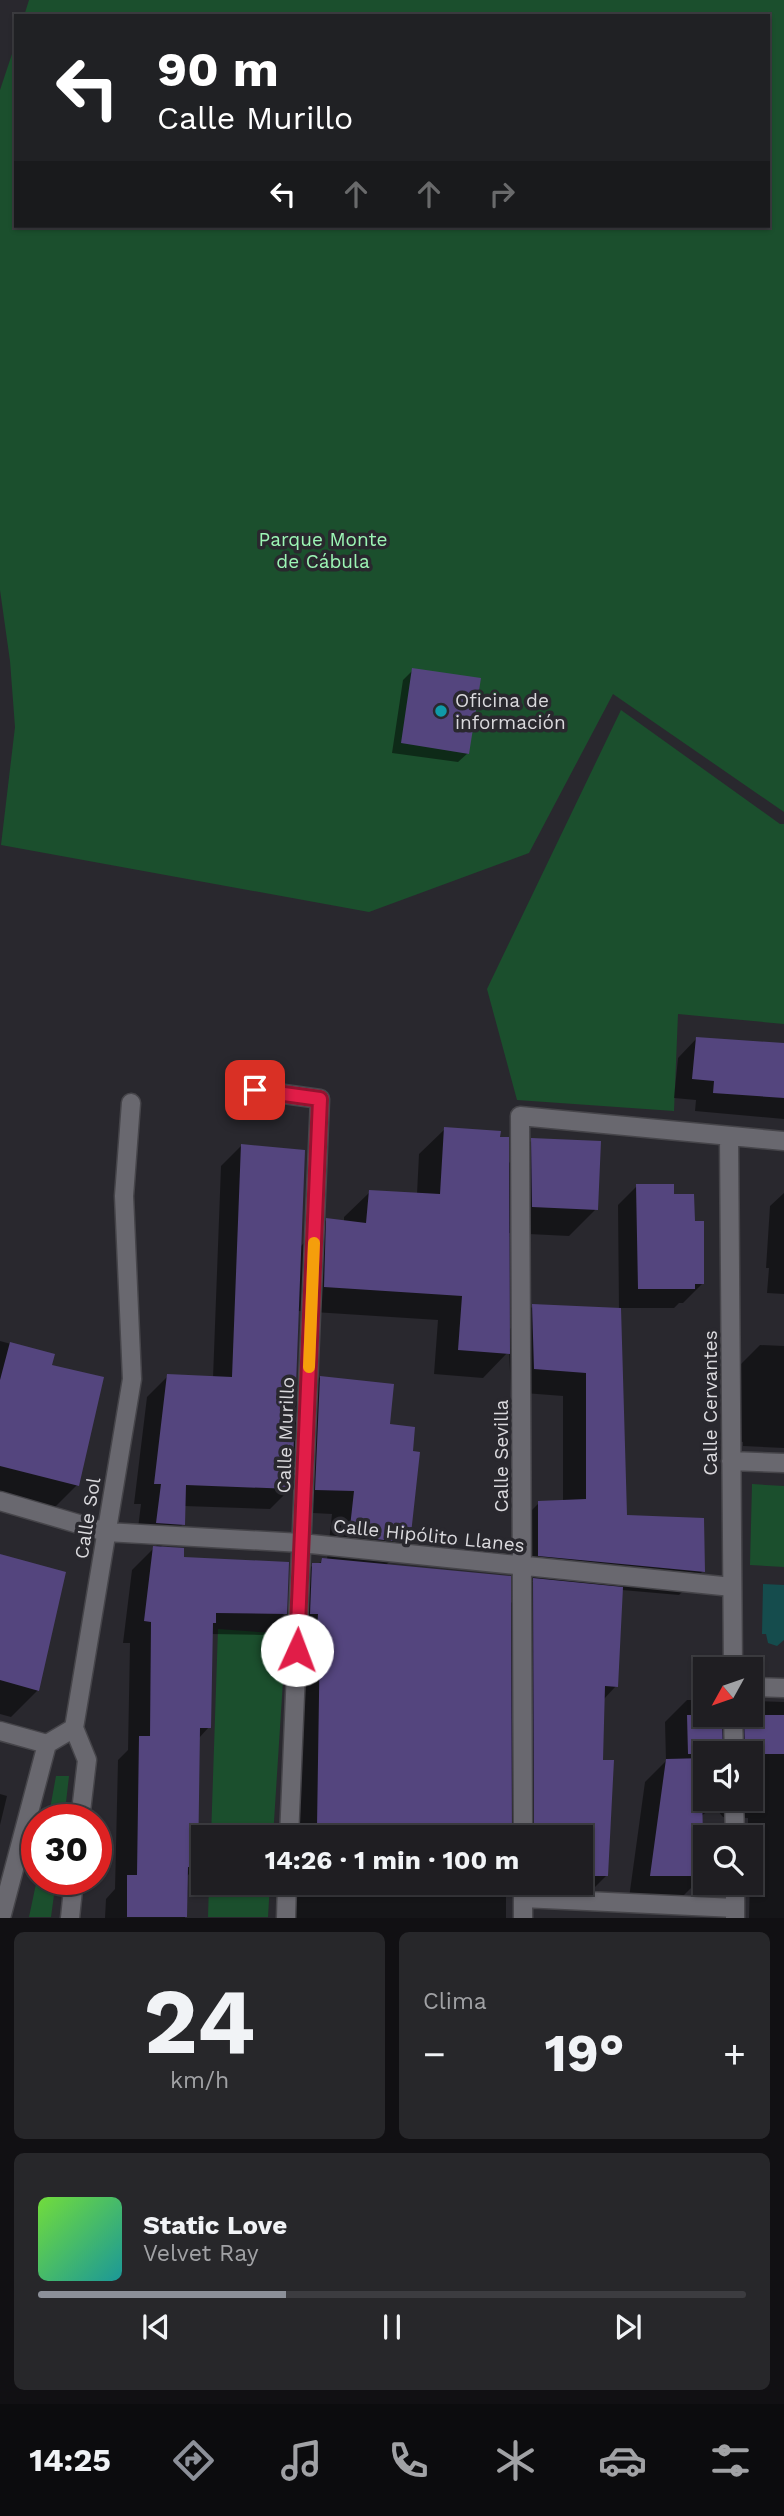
<!DOCTYPE html>
<html lang="es">
<meta charset="utf-8">
<style>
:root{--surface:#1f1e22;--page:#27272a;--text:#f1f3f6;--muted:#a1a2a5;--line:#3c3c40;--accent:#8c9099}
body{margin:0;font-family:"Work Sans",sans-serif;background:var(--page);color:var(--text);height:100vh;display:flex;flex-direction:column;font-size:26px;white-space:nowrap}
*{box-sizing:border-box;margin:0}
p{font-size:23px;color:var(--muted)}
.icon{flex:none;width:38px;height:38px;fill:none;stroke:currentColor;stroke-width:2;stroke-linecap:round;stroke-linejoin:round}
.map{position:relative;height:1918px;overflow:hidden}
.drawer{display:flex;flex-direction:column;gap:14px;padding:14px;background:#111013;flex:1}
.drawer>*{flex:none}
.hud{position:absolute;left:14px;top:14px;width:756px;height:214px;border-radius:0px;box-shadow:0 2px 5px #0004,0 0 0 2px var(--line);background:#202124;color:#fff;overflow:hidden}
.needle{width:46px;rotate:230deg}
.buttons{position:absolute;left:693px;top:1657px;display:grid;gap:14px}
.buttons a{display:grid;place-items:center;width:70px;height:70px;border-radius:0px;background:var(--surface);box-shadow:0 2px 5px #0004,0 0 0 2px var(--line);font-size:35px}
.speed{position:absolute;left:21px;top:1804px;display:flex;gap:14px;font-size:35px;font-weight:700;text-align:center}
.speed>*{display:grid;place-content:center;width:91px;height:91px;border-radius:50%;background:var(--surface);box-shadow:0 2px 5px #0004,0 0 0 2px var(--line);line-height:1}
.speed .limit{border:10px solid #d22;background:#fff;color:#111}
.pin{position:absolute;display:grid;place-items:center;width:60px;height:60px;color:#fff;margin:-30px;border-radius:14px;box-shadow:0 4px 10px #0006}
.me{position:absolute;width:77px;margin:-38px;rotate:2deg;stroke-linejoin:round;filter:drop-shadow(0 0 5px #0008)}
.turn{display:flex;align-items:center;gap:24px;height:147px;padding:0 28px;font-size:32px}
.turn .icon{width:91px;height:91px;stroke-width:2.5}
.turn b{display:block;font-size:49px;line-height:60px}
.lanes{display:flex;align-items:center;height:66px;padding:0 28px;background:#0003;justify-content:center;gap:35px;direction:ltr}
.lanes .off{opacity:.35}
.big{font-size:52px;font-weight:700;line-height:1.1}
.drawer .widget{flex:1;display:flex;flex-direction:column;justify-content:center;gap:10px;min-width:0;padding:0 24px;border-radius:10px;background:var(--page)}
.drawer .dial{align-items:center;gap:0}
.dial b{font-size:91px;line-height:1}
.song{display:flex;align-items:center;gap:21px}
.cover{width:84px;height:84px;border-radius:10px;background:linear-gradient(135deg,hsl(100 70% 55%),hsl(180 70% 35%))}
.played{height:7px;border-radius:4px;background:linear-gradient(90deg,var(--accent) 35%,var(--line) 35%)}
.keys{display:flex;justify-content:space-around;direction:ltr}
.heat{display:flex;justify-content:space-between;align-items:center;font-size:38px;direction:ltr}
.drawer .tiles{flex:1;display:grid;gap:14px;grid-template-columns:1fr 1fr}
.widget:last-child{grid-column:span 2}
.trip{position:absolute;left:191px;top:1825px;width:402px;height:70px;border-radius:0px;background:var(--surface);box-shadow:0 2px 5px #0004,0 0 0 2px var(--line);font-weight:700;line-height:70px;text-align:center}
.tab-bar{display:flex;height:112px;justify-content:space-around;align-items:center;background:#0c0c0e;color:var(--muted)}
.tab-bar .icon{width:49px;height:49px}
.tab-bar .current{color:var(--accent)}
.tab-bar b{font-size:32px;color:var(--text)}
.map>svg:first-child{display:block}
</style>
<div class="map">
<svg width="784" height="1918" viewBox="0 0 784 1918">
<rect width="100%" height="100%" fill="#29282e"/>
<path fill="#1b4f2d" d="M 29,0 L 784,0 L 784,812 L 613,694 L 529,853 L 369,912 L 1,845 L 15,727 L 10,661 L 0,590 L 0,90 L 16,42 L 16,226 L 768,226 L 768,16 L 24,16 Z
M 621,710 L 780,824 L 784,824 L 784,1024 L 678,1014 L 674,1111 L 517,1100 L 487,989 Z
M 752,1484 L 784,1486 L 784,1567 L 750,1565 Z
M 218,1629 L 286,1634 L 273,1837 L 211,1837 Z
M 56,1776 L 69,1776 L 64,1820 L 48,1820 Z
M 37,1879 L 56,1880 L 51,1917 L 29,1917 Z
M 209,1883 L 270,1883 L 268,1917 L 208,1917 Z"/>
<path fill="#154c4d" d="M 763,1584 L 784,1585 L 784,1640 L 777,1646 L 768,1643 L 766,1634 L 762,1634 Z"/>
<path fill="#0007" fill-rule="evenodd" d="M 413,670 L 468,753 L 458,762 L 392,753 L 403,680 Z
M 697,1038 L 784,1046 L 784,1119 L 695,1111 L 696,1100 L 674,1098 L 678,1058 Z
M 445,1129 L 499,1138 L 507,1165 L 532,1140 L 596,1209 L 569,1236 L 507,1233 L 508,1331 L 533,1306 L 619,1310 L 618,1205 L 637,1186 L 672,1196 L 693,1223 L 702,1284 L 683,1303 L 679,1303 L 674,1308 L 619,1308 L 625,1516 L 703,1571 L 679,1595 L 622,1590 L 616,1686 L 603,1700 L 602,1762 L 606,1876 L 584,1898 L 506,1895 L 506,1918 L 295,1918 L 296,1883 L 581,1883 L 581,1838 L 296,1838 L 297,1636 L 289,1635 L 291,1587 L 313,1565 L 327,1560 L 332,1514 L 293,1512 L 294,1485 L 270,1509 L 184,1506 L 183,1524 L 160,1548 L 285,1613 L 263,1635 L 211,1634 L 209,1727 L 199,1738 L 196,1867 L 186,1877 L 185,1918 L 105,1918 L 106,1899 L 115,1889 L 118,1760 L 128,1750 L 130,1643 L 123,1643 L 132,1570 L 157,1545 L 136,1544 L 141,1504 L 134,1504 L 147,1397 L 168,1376 L 213,1378 L 221,1166 L 242,1145 L 301,1246 L 327,1219 L 344,1222 L 344,1217 L 370,1192 L 417,1194 L 419,1154 ZM 298,1311 L 438,1320 L 434,1374 L 483,1378 L 509,1351 L 511,1392 L 563,1396 L 563,1502 L 539,1503 L 515,1527 L 515,1579 L 533,1581 L 509,1605 L 385,1566 L 409,1542 L 388,1426 L 320,1377 L 294,1404 Z
M 784,1193 L 784,1294 L 767,1293 L 769,1268 L 766,1268 L 770,1206 Z
M 0,1341 L 52,1355 L 50,1366 L 77,1485 L 50,1512 L 0,1502 Z
M 760,1345 L 784,1346 L 784,1448 L 743,1446 L 743,1442 L 735,1441 L 733,1372 Z
M 0,1557 L 38,1690 L 11,1717 L 0,1714 Z
M 687,1700 L 705,1700 L 705,1715 L 751,1715 L 751,1701 L 784,1702 L 784,1918 L 749,1918 L 751,1838 L 748,1838 L 748,1818 L 723,1817 L 718,1811 L 711,1809 L 701,1816 L 703,1876 L 681,1898 L 629,1898 L 645,1782 L 666,1761 L 665,1722 ZM 705,1754 L 751,1754 L 751,1799 L 705,1799 Z
M 0,1794 L 7,1796 L 0,1825 Z"/>
<path fill="#54457e" d="M 412,668 L 481,678 L 469,754 L 401,743 Z
M 696,1037 L 784,1043 L 784,1098 L 713,1093 L 714,1081 L 692,1079 Z
M 444,1127 L 501,1131 L 500,1137 L 509,1137 L 510,1354 L 458,1350 L 462,1296 L 324,1287 L 326,1218 L 366,1223 L 369,1190 L 440,1194 Z
M 531,1138 L 601,1141 L 598,1210 L 532,1207 Z
M 241,1144 L 305,1150 L 292,1489 L 186,1485 L 185,1525 L 156,1523 L 161,1484 L 154,1484 L 167,1374 L 232,1377 Z
M 636,1184 L 674,1184 L 674,1194 L 694,1194 L 695,1221 L 704,1221 L 704,1284 L 695,1284 L 695,1289 L 638,1289 Z
M 532,1304 L 621,1308 L 627,1515 L 704,1518 L 705,1572 L 538,1556 L 538,1501 L 586,1499 L 586,1373 L 534,1369 Z
M 10,1342 L 55,1354 L 52,1365 L 104,1377 L 79,1486 L 0,1466 L 0,1380 Z
M 320,1376 L 394,1384 L 390,1424 L 415,1427 L 413,1451 L 420,1452 L 410,1543 L 349,1536 L 354,1491 L 315,1490 Z
M 153,1546 L 184,1548 L 184,1557 L 289,1562 L 287,1614 L 216,1613 L 216,1623 L 213,1623 L 211,1728 L 200,1728 L 198,1868 L 188,1867 L 187,1917 L 127,1917 L 127,1875 L 137,1875 L 139,1736 L 150,1736 L 151,1622 L 144,1621 Z
M 0,1554 L 66,1572 L 39,1691 L 0,1680 Z
M 322,1558 L 511,1576 L 512,1838 L 479,1838 L 317,1827 L 320,1630 L 317,1630 L 318,1614 L 310,1614 L 312,1563 L 321,1563 Z
M 533,1578 L 623,1587 L 618,1687 L 605,1686 L 603,1760 L 614,1760 L 608,1876 L 581,1876 L 581,1838 L 534,1838 Z
M 687,1715 L 722,1715 L 723,1754 L 688,1754 Z
M 744,1715 L 784,1715 L 784,1754 L 745,1754 Z
M 705,1758 L 705,1795 L 702,1795 L 704,1876 L 650,1876 L 666,1759 Z"/>
<g fill="none" stroke-linecap="round" stroke-linejoin="round">
<defs>
<path id="minor" d="M 255,1090 L 320,1099 L 289,1838
M 729,1136 L 733,1670
M 731,1461 L 784,1463
M 0,1501 L 106,1532 L 301,1543 L 732,1587
M 751,1687 L 784,1688
M 733,1715 L 734,1754
M 74,1728 L 87,1760 L 80,1820
M 0,1731 L 47,1744
M 734,1799 L 735,1838
M 523,1838 L 520,1116 L 784,1141
M 523,1883 L 523,1918
M 735,1883 L 735,1918
M 523,1898 L 735,1908
M 1,1918 L 47,1744 L 74,1728 L 132,1379 L 124,1196 L 131,1103
M 70,1918 L 74,1880
M 286,1918 L 287,1883"/>
</defs>
<use href="#minor" stroke="#46454a" stroke-width="21"/>
<use href="#minor" stroke="#69686f" stroke-width="18"/>
</g>
<g fill="none" stroke-linecap="round" stroke-linejoin="round">
<defs>
<path id="route" d="M 255,1090 L 320,1099 L 297,1650"/>
</defs>
<use href="#route" stroke="#92132f" stroke-width="18"/>
<use href="#route" stroke="#e11d48" stroke-width="12"/>
<path stroke="#f59e0b" stroke-width="12" d="M 309,1367 L 314,1243"/>
</g>
<circle fill="#0f9aa8" stroke="#29282e" stroke-width="2.5" cx="441" cy="711" r="7"/>
<g text-anchor="middle" stroke-width="7" stroke-linejoin="round" paint-order="stroke">
<g font-size="19" fill="#9cf5b5" stroke="#29282e">
<text x="323" y="546">Parque Monte<tspan x="323" dy="22">de Cábula</tspan></text>
</g>
<g font-size="19" fill="#dad9dd" stroke="#29282e" text-anchor="start">
<text x="455" y="707">Oficina de<tspan x="455" dy="22">información</tspan></text>
</g>
<g font-size="19" fill="#dad9dd" stroke="#29282e">
<text transform="translate(710 1403) rotate(-90)" y="7">Calle Cervantes</text>
<text transform="translate(285 1435) rotate(-88)" y="7">Calle Murillo</text>
<text transform="translate(501 1456) rotate(-90)" y="7">Calle Sevilla</text>
<text transform="translate(87 1518) rotate(-81)" y="7">Calle Sol</text>
<text transform="translate(429 1535) rotate(6)" y="7">Calle Hipólito Llanes</text>
</g>
</g>
</svg>
<div class="buttons">
<a><svg class="needle" viewBox="-14 -14 28 28"><path d="M0-13l5 13h-10z" fill="#e53935"/><path d="M0 13l5-13h-10z" fill="#a1a2a5"/></svg></a>
<a><svg class="icon" aria-label="sound" viewBox="0 0 24 24"><path d="M4 9h4l5-4v14l-5-4H4zM17 9q2 3 0 6"/></svg></a>
<a><svg class="icon" aria-label="search" viewBox="0 0 24 24"><circle cx="10" cy="10" r="6"/><path d="M15 15l6 6"/></svg></a>
</div>
<div class="speed"><div class="limit">30</div></div>
<div class="pin" style="left:255px;top:1090px;background:#d93025"><svg class="icon" aria-label="arrive" viewBox="0 0 24 24"><path d="M6 21V4h12l-3 4 3 4H6"/></svg></div>
<svg class="me" style="left:297px;top:1650px" viewBox="-20 -20 40 40"><circle r="19" fill="#fff"/><path d="M0-13L10 11 0 6-10 11z" fill="#e11d48"/></svg>
<div class="trip">14:26 · 1 min · 100 m</div>
<div class="hud">
<div class="turn"><svg class="icon" aria-label="left" viewBox="0 0 24 24"><path d="M17 20v-9H6M10 6l-5 5 5 5"/></svg><div><b>90 m</b>Calle Murillo</div></div>
<div class="lanes"><svg class="icon" aria-label="left" viewBox="0 0 24 24"><path d="M17 20v-9H6M10 6l-5 5 5 5"/></svg><svg class="icon off" aria-label="ahead" viewBox="0 0 24 24"><path d="M12 20V5M6 11l6-6 6 6"/></svg><svg class="icon off" aria-label="ahead" viewBox="0 0 24 24"><path d="M12 20V5M6 11l6-6 6 6"/></svg><svg class="icon off" aria-label="right" viewBox="0 0 24 24"><path d="M7 20v-9h11M14 6l5 5-5 5"/></svg></div>
</div>
</div>
<section class="drawer">
<div class="tiles">
<div class="widget dial"><b>24</b><p>km/h</p></div>
<div class="widget"><p>Clima</p>
<div class="heat"><a>−</a><b class="big">19°</b><a>+</a></div>
</div>
<div class="widget">
<div class="song"><i class="cover"></i><div><b>Static Love</b><p>Velvet Ray</p></div></div>
<div class="played"></div>
<div class="keys"><svg class="icon" aria-label="previous" viewBox="0 0 24 24"><path d="M18 5L8 12l10 7zM5 5v14"/></svg><svg class="icon" aria-label="pause" viewBox="0 0 24 24"><path d="M8 5v14M16 5v14"/></svg><svg class="icon" aria-label="next" viewBox="0 0 24 24"><path d="M6 5l10 7-10 7zM19 5v14"/></svg></div>
</div>
</div>
</section>
<nav class="tab-bar">
<b>14:25</b>
<svg class="icon current" aria-label="directions" viewBox="0 0 24 24"><path d="M12 3l9 9-9 9-9-9zM9 14v-3h6M13 9l2 2-2 2"/></svg>
<svg class="icon" aria-label="music" viewBox="0 0 24 24"><path d="M9 18V5l10-2v13"/><circle cx="6" cy="18" r="3"/><circle cx="16" cy="16" r="3"/></svg>
<svg class="icon" aria-label="phone" viewBox="0 0 24 24"><path d="M5 4h4l2 5-3 2q2 4 5 5l2-3 5 2v4C11 20 4 13 5 4z"/></svg>
<svg class="icon" aria-label="climate" viewBox="0 0 24 24"><path d="M12 3v18M4 7l16 10M4 17L20 7"/></svg>
<svg class="icon" aria-label="car" viewBox="0 0 24 24"><path d="M5 17H2v-5l4-1 3-4h7l3 4 3 1v5h-3M9 17h6M6 11h13"/><circle cx="7" cy="17" r="2"/><circle cx="17" cy="17" r="2"/></svg>
<svg class="icon" aria-label="filters" viewBox="0 0 24 24"><path d="M4 7h16M4 17h16"/><circle cx="9" cy="7" r="2"/><circle cx="15" cy="17" r="2"/></svg>
</nav>
